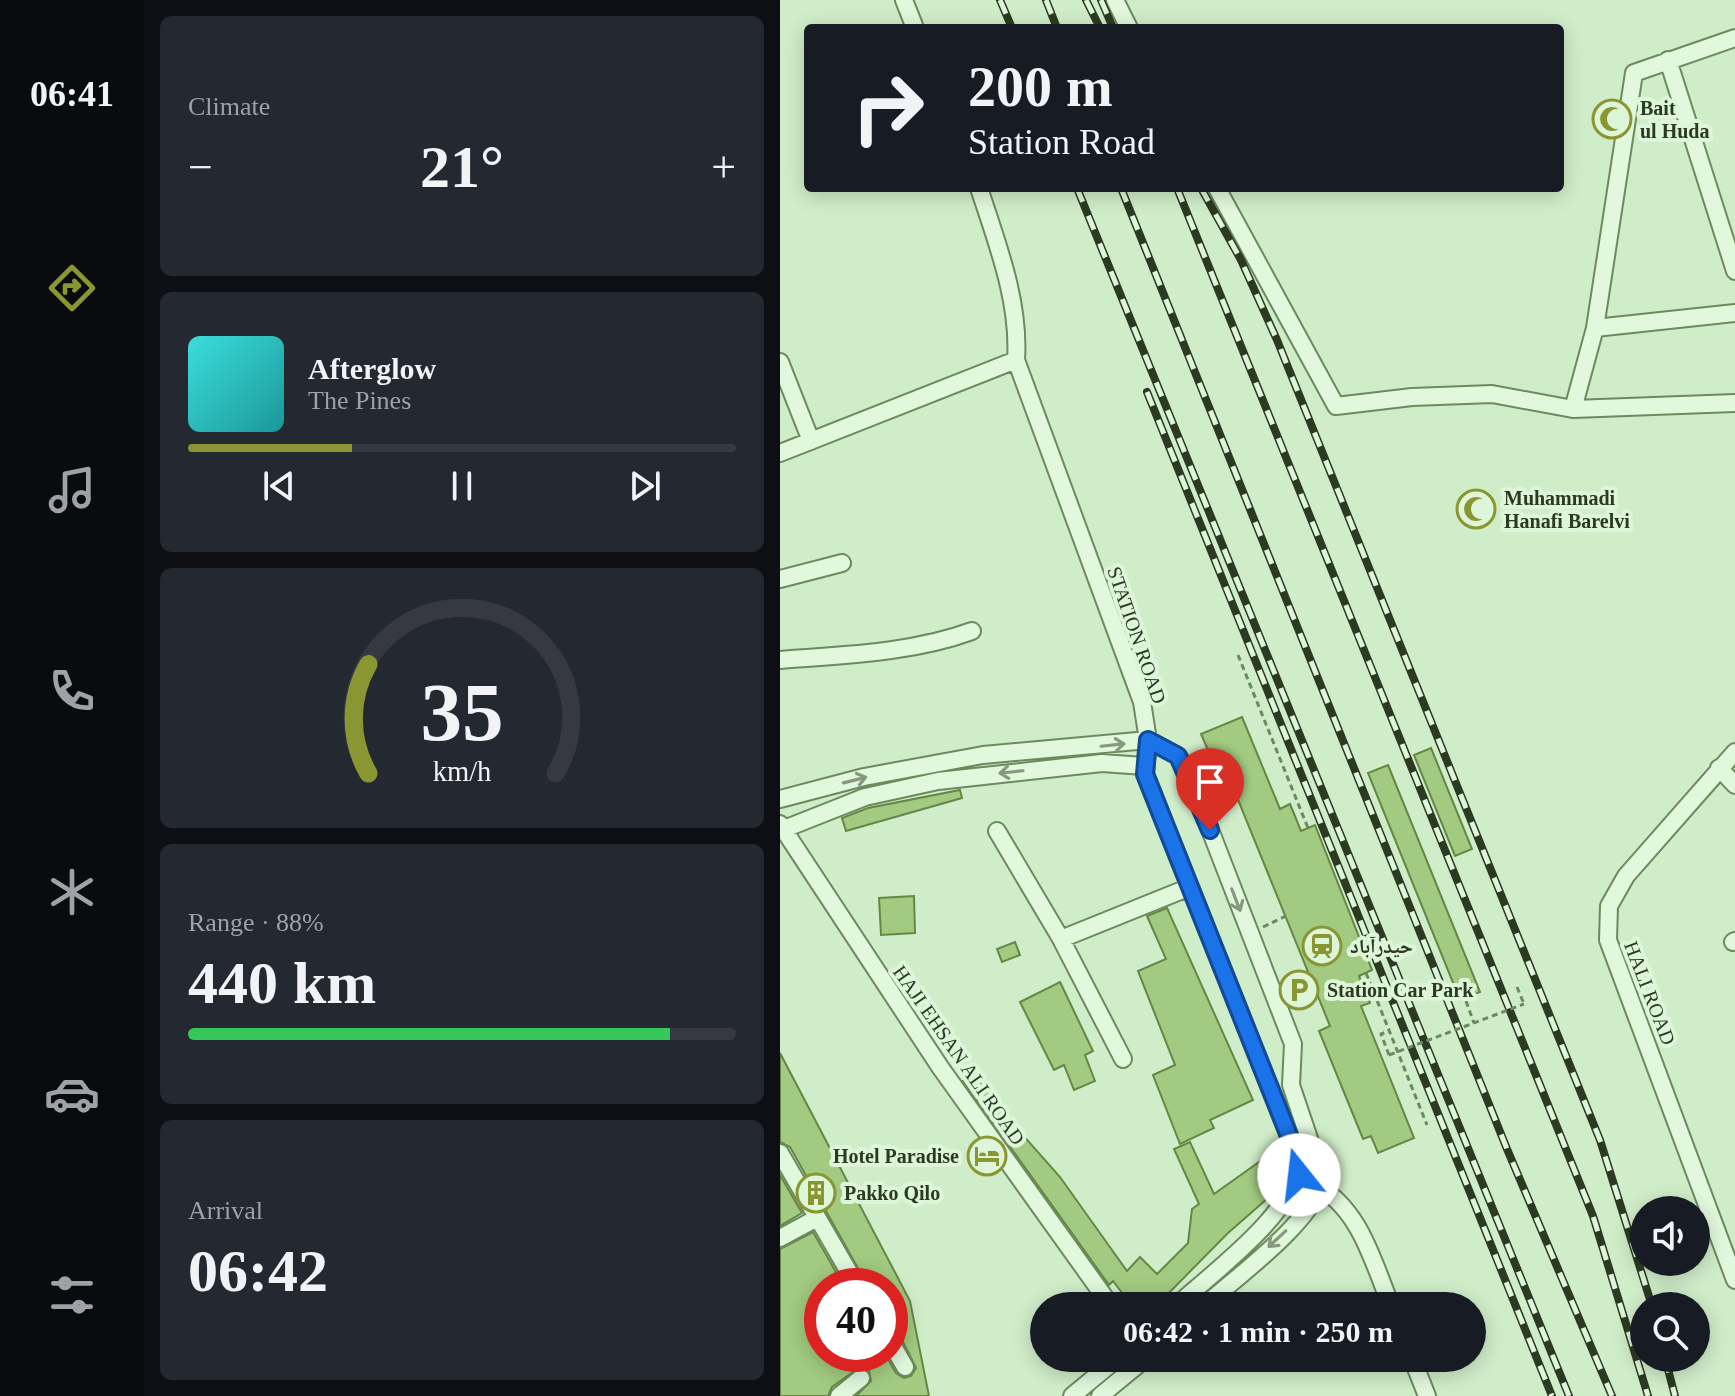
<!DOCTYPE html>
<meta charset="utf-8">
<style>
:root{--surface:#171b24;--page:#242831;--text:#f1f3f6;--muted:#9ea1a6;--line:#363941;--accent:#8a9631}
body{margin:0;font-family:"Times New Roman","Noto Naskh Arabic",serif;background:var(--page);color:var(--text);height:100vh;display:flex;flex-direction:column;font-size:30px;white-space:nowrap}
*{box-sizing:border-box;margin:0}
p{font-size:26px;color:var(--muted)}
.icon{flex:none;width:44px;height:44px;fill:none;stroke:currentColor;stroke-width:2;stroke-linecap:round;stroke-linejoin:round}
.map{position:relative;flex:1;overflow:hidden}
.drawer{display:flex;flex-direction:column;gap:16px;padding:16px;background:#0d0f14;width:636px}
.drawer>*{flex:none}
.banner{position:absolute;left:24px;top:24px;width:760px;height:168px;border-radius:8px;box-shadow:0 4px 20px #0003;background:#171b24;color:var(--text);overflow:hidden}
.controls{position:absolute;left:850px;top:1196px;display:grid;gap:16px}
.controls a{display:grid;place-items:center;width:80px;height:80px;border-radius:50%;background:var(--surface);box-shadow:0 4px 20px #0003;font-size:40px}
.speed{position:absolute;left:24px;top:1268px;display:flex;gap:16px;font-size:40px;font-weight:700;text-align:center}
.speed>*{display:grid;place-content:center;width:104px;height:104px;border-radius:50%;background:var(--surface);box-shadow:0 4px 20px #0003;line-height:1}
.speed .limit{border:12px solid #d22;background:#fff;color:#111}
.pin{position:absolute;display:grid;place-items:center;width:68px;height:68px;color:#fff;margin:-82px -34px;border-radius:50% 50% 50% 0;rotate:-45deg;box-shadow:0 0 8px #0007}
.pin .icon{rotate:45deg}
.me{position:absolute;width:88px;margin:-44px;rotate:344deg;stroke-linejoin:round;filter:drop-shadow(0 0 6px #0008)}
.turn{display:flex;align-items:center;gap:28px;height:168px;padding:0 32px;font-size:36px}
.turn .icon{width:104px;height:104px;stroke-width:2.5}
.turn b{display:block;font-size:56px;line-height:68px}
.big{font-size:60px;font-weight:800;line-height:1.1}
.drawer .tile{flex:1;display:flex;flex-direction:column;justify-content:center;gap:12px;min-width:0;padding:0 28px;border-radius:12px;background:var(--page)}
.drawer .dial{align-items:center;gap:0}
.dial svg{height:208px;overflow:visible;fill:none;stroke:var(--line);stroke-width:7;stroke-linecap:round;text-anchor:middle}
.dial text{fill:var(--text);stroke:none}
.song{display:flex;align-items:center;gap:24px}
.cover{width:96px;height:96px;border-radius:12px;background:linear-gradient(135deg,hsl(180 70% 55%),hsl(180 70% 35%))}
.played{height:8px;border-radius:4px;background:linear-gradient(90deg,var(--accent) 30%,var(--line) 30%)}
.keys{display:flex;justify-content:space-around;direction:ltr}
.heat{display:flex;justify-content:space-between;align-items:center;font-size:44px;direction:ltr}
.charge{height:12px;border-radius:6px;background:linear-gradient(90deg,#34c759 88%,var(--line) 0)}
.trip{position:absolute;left:250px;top:1292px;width:456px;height:80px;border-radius:40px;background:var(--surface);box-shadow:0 4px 20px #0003;font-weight:800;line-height:80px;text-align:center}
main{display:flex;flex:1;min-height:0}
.tabs{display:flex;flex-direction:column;width:144px;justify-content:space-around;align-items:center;background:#090b0e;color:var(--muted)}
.tabs .icon{width:56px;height:56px}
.tabs .selected{color:var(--accent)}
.tabs b{font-size:36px;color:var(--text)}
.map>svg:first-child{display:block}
</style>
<main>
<nav class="tabs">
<b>06:41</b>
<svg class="icon selected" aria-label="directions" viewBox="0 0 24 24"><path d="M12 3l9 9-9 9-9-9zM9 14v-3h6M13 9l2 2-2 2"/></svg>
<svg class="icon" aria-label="music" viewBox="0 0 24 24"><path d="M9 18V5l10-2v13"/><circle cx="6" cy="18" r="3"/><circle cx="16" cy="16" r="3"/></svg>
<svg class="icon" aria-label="phone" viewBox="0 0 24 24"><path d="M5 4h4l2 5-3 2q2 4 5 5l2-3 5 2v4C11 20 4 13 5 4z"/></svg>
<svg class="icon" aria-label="climate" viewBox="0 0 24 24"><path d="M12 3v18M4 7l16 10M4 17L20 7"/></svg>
<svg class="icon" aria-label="car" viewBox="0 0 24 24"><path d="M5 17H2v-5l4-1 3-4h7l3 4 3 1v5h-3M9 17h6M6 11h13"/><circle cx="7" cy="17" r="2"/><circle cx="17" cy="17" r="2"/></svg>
<svg class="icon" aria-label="filters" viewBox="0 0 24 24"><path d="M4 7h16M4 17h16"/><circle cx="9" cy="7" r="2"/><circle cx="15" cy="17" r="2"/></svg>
</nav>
<section class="drawer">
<div class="tile"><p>Climate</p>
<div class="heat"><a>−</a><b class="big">21°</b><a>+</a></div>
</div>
<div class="tile">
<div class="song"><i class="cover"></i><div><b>Afterglow</b><p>The Pines</p></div></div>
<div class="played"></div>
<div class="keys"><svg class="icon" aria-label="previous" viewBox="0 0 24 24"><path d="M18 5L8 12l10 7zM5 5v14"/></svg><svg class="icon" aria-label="pause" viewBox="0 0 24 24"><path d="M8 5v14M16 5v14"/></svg><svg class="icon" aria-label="next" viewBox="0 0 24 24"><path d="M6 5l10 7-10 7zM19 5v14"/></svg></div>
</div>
<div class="tile dial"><svg viewBox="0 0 100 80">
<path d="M14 69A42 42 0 1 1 86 69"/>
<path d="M14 69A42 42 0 0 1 14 27" stroke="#8a9631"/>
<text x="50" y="56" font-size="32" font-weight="700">35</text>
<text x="50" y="72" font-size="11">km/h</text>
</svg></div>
<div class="tile"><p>Range · 88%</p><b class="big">440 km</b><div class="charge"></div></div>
<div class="tile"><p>Arrival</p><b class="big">06:42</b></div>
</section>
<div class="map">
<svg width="955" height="1396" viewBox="0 0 955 1396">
<rect width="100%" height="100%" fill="#d0edc9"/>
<path fill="#a2ca81" stroke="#658745" stroke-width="2" d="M 462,717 L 500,809 L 510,804 L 521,831 L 535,825 L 592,970 L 579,976 L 590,1003 L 581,1006 L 634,1138 L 598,1153 L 591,1136 L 583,1139 L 539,1031 L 550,1026 L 448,775 L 440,778 L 421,734 Z
M 651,748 L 692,849 L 675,856 L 634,755 Z
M 608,765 L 700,992 L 680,1000 L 588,773 Z
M 180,790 L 182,798 L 66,831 L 62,818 L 88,808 Z
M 134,896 L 135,933 L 101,935 L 99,898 Z
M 387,908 L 473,1100 L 430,1120 L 434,1128 L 400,1144 L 373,1075 L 395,1065 L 358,971 L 386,959 L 367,916 Z
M 235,942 L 240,955 L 222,962 L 217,949 Z
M 280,982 L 313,1051 L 305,1055 L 315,1081 L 294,1090 L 284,1065 L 274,1070 L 240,1002 Z
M 0,1053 L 130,1301 L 149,1396 L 76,1396 L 91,1381 L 89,1370 L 80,1367 L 52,1387 L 48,1396 L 0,1396 L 0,1249 L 33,1232 L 64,1286 L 42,1286 L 42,1354 L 105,1354 L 116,1373 L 124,1378 L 131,1376 L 136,1368 L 120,1336 L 110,1330 L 110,1286 L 88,1286 L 10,1147 L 0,1142 Z
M 203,1074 L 218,1107 L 280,1177 L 347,1271 L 360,1257 L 377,1274 L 408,1243 L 412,1209 L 419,1204 L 394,1149 L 410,1142 L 434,1194 L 496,1150 L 507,1166 L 505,1174 L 488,1198 L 448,1233 L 376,1306 L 352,1306 L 333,1281 L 329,1285 L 183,1081 Z
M 0,1175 L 22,1213 L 0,1226 Z"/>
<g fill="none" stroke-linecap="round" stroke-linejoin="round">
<defs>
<path id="minor" d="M 124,0 L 135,28
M 335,0 L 349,28
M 888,60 L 955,271
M 199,188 C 217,243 240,302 236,360 L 362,702 L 368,740 L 365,774 L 519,1161 C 519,1210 431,1274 396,1306
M 437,188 L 556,406 L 632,397 L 712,394 L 793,409 L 955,403
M 815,328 L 955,313
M 0,362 L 31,441
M 793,409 L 815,328 L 854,73 L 955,38
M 0,453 L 236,360
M 0,579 L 62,563
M 0,660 C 64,655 132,653 192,631
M 368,740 L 398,756 L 410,778 L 513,1044 L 511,1085 L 542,1177 C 540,1217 454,1279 424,1306
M 955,752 L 846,876 L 829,906 L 828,940 L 955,1280
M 939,768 L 955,785
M 0,799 L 84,777 L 203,755 L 368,740
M 0,824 L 160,1067 L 331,1306
M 4,829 L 85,797 L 158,781 L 322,763 L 364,766
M 217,831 L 281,939
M 953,942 L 955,941
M 343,1059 L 281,939 L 410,887
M 0,1153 L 77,1286
M 533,1183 C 580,1208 592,1259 611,1306
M 0,1238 L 37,1218
M 110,1341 L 125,1367
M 632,1358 L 647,1396
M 59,1396 L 81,1378
M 292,1396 L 338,1358
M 320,1396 L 366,1358"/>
</defs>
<use href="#minor" stroke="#6d895e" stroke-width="20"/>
<path stroke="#6d895e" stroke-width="3" stroke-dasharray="6 4" stroke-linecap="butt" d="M 458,655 L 528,828
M 483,927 L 506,916
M 586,973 L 647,1125
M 737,987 L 744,1004
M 686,1001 L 694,1023
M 609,1055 L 601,1034 L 609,1031"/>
<use href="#minor" stroke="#e1f8dd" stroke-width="16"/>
<defs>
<path id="rail" d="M 220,0 L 232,28
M 266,0 L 277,28
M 306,0 L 320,28
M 321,0 L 333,28
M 297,188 L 789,1396
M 341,188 L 727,1149 L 832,1396
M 397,188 L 813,1216 L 868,1396
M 421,188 L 461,260 L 497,340 L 820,1140 L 872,1306
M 367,392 L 772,1396
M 885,1358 L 895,1396"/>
</defs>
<use href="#rail" stroke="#2b3a21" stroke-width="8"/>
<use href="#rail" stroke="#ddf5d9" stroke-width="5" stroke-dasharray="15" stroke-linecap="butt"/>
<path stroke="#6d895e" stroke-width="3" stroke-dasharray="6 4" stroke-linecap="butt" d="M 609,1055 L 744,1004"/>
</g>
<defs><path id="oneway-shaft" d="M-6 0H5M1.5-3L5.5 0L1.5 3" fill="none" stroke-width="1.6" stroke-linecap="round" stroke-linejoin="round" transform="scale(2)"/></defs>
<g stroke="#86997f">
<use href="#oneway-shaft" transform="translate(333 745) rotate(-6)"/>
<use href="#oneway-shaft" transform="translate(231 772) rotate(174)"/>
<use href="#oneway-shaft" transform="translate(75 780) rotate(-14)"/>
<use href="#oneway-shaft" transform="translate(456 900) rotate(69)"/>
<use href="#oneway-shaft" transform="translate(497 1239) rotate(137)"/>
</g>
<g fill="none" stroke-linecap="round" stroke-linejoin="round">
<defs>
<path id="route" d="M 430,830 L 398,756 L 368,740 L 365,774 L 519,1161 L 519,1175"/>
</defs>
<use href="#route" stroke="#114b97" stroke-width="20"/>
<use href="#route" stroke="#1a73e8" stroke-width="14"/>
</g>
<defs>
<symbol id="mosque-ring" viewBox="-11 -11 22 22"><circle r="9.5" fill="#ddf5d9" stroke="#8a9631" stroke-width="1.5"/><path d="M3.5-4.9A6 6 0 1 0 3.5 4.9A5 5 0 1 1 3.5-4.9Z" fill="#8a9631"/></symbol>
<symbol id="station-ring" viewBox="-11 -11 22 22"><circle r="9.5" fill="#ddf5d9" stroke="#8a9631" stroke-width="1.5"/><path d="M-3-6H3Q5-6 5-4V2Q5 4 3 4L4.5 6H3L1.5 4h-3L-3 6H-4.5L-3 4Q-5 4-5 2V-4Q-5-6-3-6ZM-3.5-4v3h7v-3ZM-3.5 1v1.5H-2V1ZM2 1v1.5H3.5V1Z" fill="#8a9631"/></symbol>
<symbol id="parking-ring" viewBox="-11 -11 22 22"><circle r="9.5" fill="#ddf5d9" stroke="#8a9631" stroke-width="1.5"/><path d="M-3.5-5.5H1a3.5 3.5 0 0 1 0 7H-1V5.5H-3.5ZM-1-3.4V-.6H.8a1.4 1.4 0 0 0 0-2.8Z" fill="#8a9631"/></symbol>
<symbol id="hotel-ring" viewBox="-11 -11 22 22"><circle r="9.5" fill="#ddf5d9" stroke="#8a9631" stroke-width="1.5"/><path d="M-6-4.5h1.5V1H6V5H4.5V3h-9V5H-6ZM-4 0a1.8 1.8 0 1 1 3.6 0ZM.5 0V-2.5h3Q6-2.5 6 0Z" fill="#8a9631"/></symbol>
<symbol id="building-ring" viewBox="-11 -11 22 22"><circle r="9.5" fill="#ddf5d9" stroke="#8a9631" stroke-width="1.5"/><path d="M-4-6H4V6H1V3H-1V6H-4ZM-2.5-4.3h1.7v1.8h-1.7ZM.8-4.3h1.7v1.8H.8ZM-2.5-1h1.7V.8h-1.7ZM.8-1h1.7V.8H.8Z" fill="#8a9631"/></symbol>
</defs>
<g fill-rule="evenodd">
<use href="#mosque-ring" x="810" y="97" width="44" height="44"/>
<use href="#mosque-ring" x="674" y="487" width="44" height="44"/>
<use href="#station-ring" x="520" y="924" width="44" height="44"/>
<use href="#parking-ring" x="497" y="968" width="44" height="44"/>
<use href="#hotel-ring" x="185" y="1134" width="44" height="44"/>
<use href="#building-ring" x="14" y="1171" width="44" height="44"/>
</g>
<g text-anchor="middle" stroke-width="8" stroke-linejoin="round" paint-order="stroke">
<g font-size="20" font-weight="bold" fill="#2b3a21" stroke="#ddf5d9" text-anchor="start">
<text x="860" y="115">Bait<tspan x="860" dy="23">ul Huda</tspan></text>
<text x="724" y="505">Muhammadi<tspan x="724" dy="23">Hanafi Barelvi</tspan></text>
<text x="570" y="953">حیدرآباد</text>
<text x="547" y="997">Station Car Park</text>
<text x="179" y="1163" text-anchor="end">Hotel Paradise</text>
<text x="64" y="1200">Pakko Qilo</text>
</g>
<g font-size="20" fill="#2b3a21" stroke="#ddf5d9">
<text transform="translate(357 635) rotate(71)" y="7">STATION ROAD</text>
<text transform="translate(870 993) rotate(69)" y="7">HALI ROAD</text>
<text transform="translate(179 1055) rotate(55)" y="7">HAJI EHSAN ALI ROAD</text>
</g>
</g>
</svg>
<div class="controls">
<a><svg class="icon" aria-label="sound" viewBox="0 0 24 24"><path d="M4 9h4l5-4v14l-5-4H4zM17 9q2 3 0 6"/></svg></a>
<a><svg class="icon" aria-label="search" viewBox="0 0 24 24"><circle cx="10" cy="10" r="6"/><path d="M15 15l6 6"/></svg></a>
</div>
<div class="speed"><div class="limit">40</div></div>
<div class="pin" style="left:430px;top:830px;background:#d93025"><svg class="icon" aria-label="arrive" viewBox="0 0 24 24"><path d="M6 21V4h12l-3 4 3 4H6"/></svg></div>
<svg class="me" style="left:519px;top:1175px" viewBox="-20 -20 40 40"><circle r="19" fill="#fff"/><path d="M0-13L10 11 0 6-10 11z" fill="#1a73e8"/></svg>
<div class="trip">06:42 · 1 min · 250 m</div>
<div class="banner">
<div class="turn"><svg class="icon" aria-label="right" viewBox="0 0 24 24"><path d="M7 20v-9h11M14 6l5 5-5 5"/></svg><div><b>200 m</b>Station Road</div></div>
</div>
</div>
</main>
